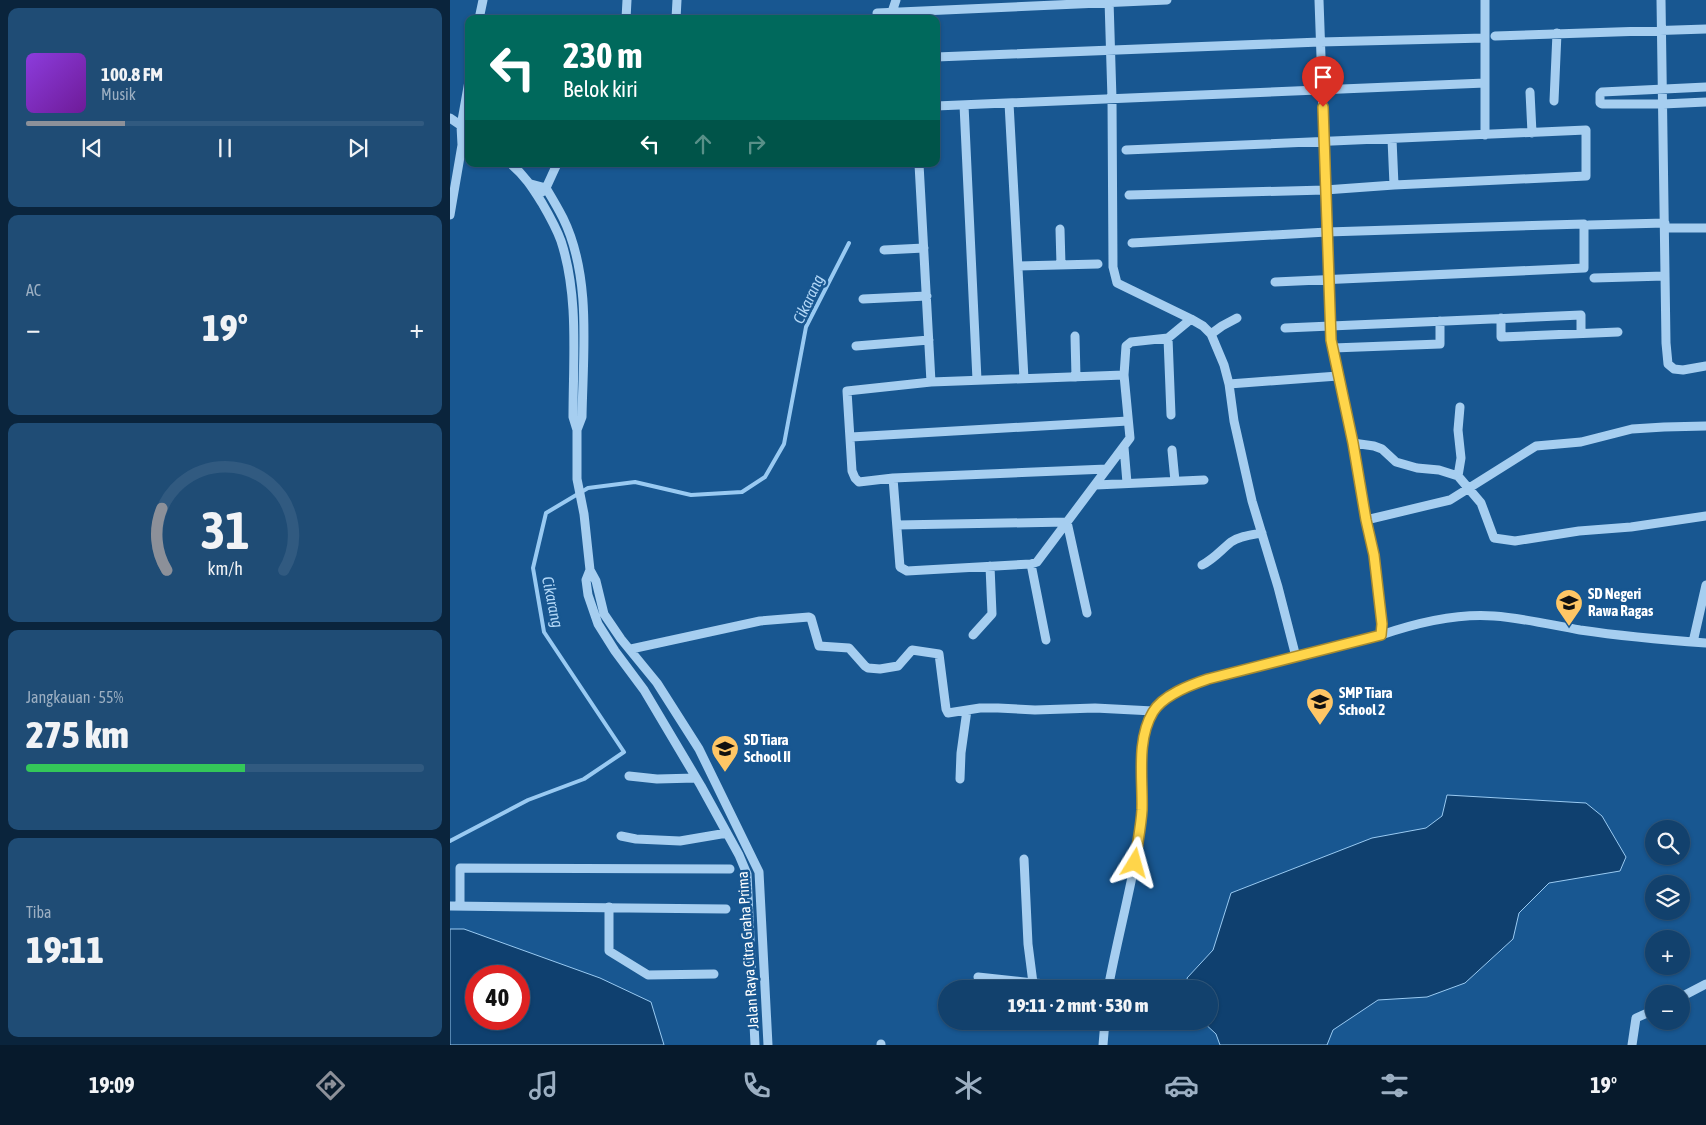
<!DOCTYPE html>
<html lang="id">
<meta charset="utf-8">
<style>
:root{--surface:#12416d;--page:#1f4c75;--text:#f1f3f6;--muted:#9cafc2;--line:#315a80;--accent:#8c9099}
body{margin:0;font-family:"Asap Condensed",sans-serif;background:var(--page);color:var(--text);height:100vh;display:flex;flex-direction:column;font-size:19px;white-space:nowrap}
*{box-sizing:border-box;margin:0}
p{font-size:16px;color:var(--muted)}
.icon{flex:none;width:28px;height:28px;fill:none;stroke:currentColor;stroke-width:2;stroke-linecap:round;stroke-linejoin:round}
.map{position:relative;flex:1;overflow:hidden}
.panel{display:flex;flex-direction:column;gap:8px;padding:8px;background:#0a243c;width:450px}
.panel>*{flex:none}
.hud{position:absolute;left:15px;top:15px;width:475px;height:152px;border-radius:10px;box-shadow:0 1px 4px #0004,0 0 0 1px var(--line);background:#00695c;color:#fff;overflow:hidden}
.buttons{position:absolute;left:1195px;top:820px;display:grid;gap:10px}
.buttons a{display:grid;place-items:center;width:45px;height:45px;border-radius:50%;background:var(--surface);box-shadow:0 1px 4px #0004,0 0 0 1px var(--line);font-size:25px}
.speed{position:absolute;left:15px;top:965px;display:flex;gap:10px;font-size:25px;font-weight:700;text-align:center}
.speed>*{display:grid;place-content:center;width:65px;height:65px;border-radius:50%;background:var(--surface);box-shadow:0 1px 4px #0004,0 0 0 1px var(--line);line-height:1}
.speed .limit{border:8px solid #d22;background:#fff;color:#111}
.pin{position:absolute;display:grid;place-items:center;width:42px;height:42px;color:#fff;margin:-51px -21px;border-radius:50% 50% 50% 0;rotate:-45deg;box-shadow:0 0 5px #0007}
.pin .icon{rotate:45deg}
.me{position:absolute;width:55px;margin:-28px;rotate:8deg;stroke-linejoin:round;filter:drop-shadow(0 0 4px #0008)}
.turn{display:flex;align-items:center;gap:18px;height:105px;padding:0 15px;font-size:22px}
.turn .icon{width:65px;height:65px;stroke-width:2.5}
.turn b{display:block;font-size:35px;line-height:42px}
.lanes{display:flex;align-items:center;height:48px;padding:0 15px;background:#0003;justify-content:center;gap:25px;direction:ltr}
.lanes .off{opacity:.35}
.big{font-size:38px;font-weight:800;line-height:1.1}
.panel .tile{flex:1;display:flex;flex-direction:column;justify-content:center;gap:8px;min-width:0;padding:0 18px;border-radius:10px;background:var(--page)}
.panel .dial{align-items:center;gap:0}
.dial svg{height:130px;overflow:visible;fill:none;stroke:var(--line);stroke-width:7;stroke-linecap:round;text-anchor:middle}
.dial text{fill:var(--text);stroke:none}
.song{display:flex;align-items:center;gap:15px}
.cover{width:60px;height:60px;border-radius:8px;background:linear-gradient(135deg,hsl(270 70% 55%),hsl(280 70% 35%))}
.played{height:5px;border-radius:2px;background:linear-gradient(90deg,var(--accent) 25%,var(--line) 25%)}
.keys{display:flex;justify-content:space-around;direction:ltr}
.heat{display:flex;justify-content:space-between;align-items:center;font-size:28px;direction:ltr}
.charge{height:8px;border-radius:4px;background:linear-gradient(90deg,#34c759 55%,var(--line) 0)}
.trip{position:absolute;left:488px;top:980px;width:280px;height:50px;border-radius:25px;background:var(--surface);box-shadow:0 1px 4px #0004,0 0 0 1px var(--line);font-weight:800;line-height:50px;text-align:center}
.tabs{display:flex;height:80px;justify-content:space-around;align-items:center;background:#071a2c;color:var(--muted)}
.tabs .icon{width:35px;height:35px}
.tabs .active{color:var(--accent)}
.tabs b{font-size:22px;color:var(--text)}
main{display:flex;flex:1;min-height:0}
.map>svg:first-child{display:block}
</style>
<main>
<section class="panel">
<div class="tile">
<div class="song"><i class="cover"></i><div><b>100.8 FM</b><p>Musik</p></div></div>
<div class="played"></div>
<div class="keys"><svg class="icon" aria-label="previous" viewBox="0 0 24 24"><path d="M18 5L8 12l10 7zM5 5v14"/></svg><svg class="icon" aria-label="pause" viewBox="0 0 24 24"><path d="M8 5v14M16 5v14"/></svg><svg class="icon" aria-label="next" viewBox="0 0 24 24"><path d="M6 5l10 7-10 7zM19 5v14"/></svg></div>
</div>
<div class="tile"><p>AC</p>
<div class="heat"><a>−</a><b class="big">19°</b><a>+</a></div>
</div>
<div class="tile dial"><svg viewBox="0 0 100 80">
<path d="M14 69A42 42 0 1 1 86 69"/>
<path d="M14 69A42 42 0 0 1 11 31" stroke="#8c9099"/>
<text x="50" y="56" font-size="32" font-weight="700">31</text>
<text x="50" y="72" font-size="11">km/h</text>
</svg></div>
<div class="tile"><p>Jangkauan · 55%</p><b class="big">275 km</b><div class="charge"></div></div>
<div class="tile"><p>Tiba</p><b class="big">19:11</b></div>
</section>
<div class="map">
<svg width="1256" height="1045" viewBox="0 0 1256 1045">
<rect width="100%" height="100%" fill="#185791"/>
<path fill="#0f406f" stroke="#99caf2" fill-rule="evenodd" d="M 997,795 L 1136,803 L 1152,816 L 1176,857 L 1170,871 L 1099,883 L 1069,913 L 1063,939 L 1015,983 L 977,997 L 928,1000 L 883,1030 L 877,1045 L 770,1045 L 766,1034 L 752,1021 L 759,1021 L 759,989 L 740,989 L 737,978 L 763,950 L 781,893 L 922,838 L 976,828 L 992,816 Z
M 0,929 L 14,929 L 150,978 L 201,1002 L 214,1045 L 0,1045 ZM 26,976 L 69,976 L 69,1019 L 26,1019 Z"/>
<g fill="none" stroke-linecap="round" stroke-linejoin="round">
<path stroke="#99caf2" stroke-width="4" d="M 0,841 L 78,800 L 134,779 L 174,752 L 94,632 L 83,568 L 96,513 L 138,488 L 185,482 L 241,495 L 292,492 L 315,477 L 334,444 L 356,327 L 399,243"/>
<path stroke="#a6cef0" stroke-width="9" d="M 659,0 L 662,99 L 663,267 L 667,283 L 741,319 L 753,326 L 761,334 L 774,365 L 779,384 L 784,421 L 802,501 L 828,587 L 846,657
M 869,0 L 881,340 L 903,443 L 916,520 L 924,555 L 932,624 L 931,635
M 1035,0 L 1035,135
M 1211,0 L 1216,343 L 1218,364 L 1224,369 L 1233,370 L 1256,366
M 442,12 L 446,0
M 427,13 L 717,0
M 29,19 L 33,0
M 176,19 L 177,0
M 226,19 L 227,0
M 1045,36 L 1256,29
M 486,57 L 870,42 L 1035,38
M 1256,87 L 1152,92 L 1150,94 L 1150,103 L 1152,104 L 1213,104 L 1256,102
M 1080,92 L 1082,133
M 1104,101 L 1107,33
M 559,103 L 574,379
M 514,105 L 527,380
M 486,106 L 1035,83
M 0,118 L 19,131
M 676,150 L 1136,130 L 1136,176 L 944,185 L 942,139
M 61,164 C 75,176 82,187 92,203 C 99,215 106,227 111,241 C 129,296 123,358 123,417 L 127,430 L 127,479 L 134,514 L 140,570 L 146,581 L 154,614 L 171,639 L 207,683 L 249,749 L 309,872 L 318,1045
M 469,164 L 481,382
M 81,184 L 96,188 C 102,198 108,208 113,218 C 142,277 133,353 132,417 L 127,430
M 92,192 L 96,188 L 107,164
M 679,195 L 875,190 L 944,185
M 0,215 L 12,145 L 11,126 L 19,81
M 1139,225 L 1215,223
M 1215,228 L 1256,228
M 610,229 L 611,265
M 682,243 L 877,232 L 1134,224 L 1134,268 L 825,282
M 434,250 L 474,248
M 568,266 L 648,264
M 1144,278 L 1215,276
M 413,299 L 477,296
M 1051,318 L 1051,337 L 1168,332
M 835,328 L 1131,315 L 1131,333
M 761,334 L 772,326 L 787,318
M 625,336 L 626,377
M 718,338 L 721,415
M 406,346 L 479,340
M 883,348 L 990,344 L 990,321
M 674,375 L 481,382 L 397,391 L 402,471 L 405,478 L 409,482 L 443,478 L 450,567 L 457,571 L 581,564 L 587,562 L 680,438 L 674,375 L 676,346 L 681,342 L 718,338 L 741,319
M 779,384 L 888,376
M 401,437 L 678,421
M 903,443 L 924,446 L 932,449 L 946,462 L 967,468 L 989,470 L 1008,476 L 1031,503 L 1044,538 L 1065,541 L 1129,531 L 1181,527 L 1256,516
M 674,447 L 677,483
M 722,450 L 725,481
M 1008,476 L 1011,458 L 1008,430 L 1010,407
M 443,478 L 657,469
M 646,485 L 754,480
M 916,520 L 1000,500 L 1086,446 L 1131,442 L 1182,429 L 1214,427 L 1256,426
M 447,525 L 617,522 L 637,613
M 581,564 L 596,640
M 752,565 C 764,559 771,550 781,542 C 790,536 801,535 812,533
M 140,570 L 136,580 L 138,595 L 148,624 L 165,651 L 194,690 L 251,786 L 289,855 L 297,874 L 305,1045
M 523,635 L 542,614 L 540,566
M 1243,642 L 1256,585
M 181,649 L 310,621 L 359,617 L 361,618 L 369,646 L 399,648 L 415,666 L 418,668 L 430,669 L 448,666 L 462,650 L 489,654 L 496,709 L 498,713 L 530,708 L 548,708 L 585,710 L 645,708 L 703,711
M 179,776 L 207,779 L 246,778
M 510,779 L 511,753 L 517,710
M 171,836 L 186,839 L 230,841 L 277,833
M 574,859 L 578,944 L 583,983
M 0,906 L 276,909
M 10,906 L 10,868 L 280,869
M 159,907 L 159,951 L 198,975 L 264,974
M 528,977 L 583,983 L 658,988
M 658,989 C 666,946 677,904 685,862 C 688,845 691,826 692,809 C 693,780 687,738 703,712 C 714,694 739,686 758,679 L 931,635 C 966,623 1006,613 1044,616 C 1073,618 1101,625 1130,630 C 1171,636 1215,640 1256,643
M 1231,997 L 1256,984
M 431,1044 L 431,1045
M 653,1045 L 655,1021
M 1182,1045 L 1186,1018 L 1204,1010"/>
</g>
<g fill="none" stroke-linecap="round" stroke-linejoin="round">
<defs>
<path id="route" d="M 685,863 C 687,845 691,827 692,810 C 693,779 686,740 703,712 C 713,695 740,685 758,679 L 931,635 L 932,624 L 924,555 L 916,520 L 903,443 L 881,340 L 873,107"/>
</defs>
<use href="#route" stroke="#a68a30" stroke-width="12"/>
<use href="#route" stroke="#ffd54a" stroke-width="9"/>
</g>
<defs>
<symbol id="school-pin" viewBox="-11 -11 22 30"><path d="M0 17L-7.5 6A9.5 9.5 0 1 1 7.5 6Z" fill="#ffc665" stroke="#185791"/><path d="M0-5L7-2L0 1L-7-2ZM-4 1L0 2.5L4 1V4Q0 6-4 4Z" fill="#111"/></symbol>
</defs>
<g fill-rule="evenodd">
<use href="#school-pin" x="1103" y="587" width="32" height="43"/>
<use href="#school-pin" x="854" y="686" width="32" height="43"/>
<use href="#school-pin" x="259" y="733" width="32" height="43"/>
</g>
<g text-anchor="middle" stroke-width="5" stroke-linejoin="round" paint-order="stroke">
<g font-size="15" font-weight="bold" fill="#fff" stroke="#185791" text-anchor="start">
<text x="1138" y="599">SD Negeri<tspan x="1138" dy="17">Rawa Ragas</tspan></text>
<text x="889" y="698">SMP Tiara<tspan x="889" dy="17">School 2</tspan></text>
<text x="294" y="745">SD Tiara<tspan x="294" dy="17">School II</tspan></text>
</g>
<g font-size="15" fill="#fff" stroke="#185791">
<text transform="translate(298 950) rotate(-94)" y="5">Jalan Raya Citra Graha Prima</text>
</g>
<g font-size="16" font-style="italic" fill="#b2d7f7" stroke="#185791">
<text transform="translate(358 299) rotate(-65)" y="6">Cikarang</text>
<text transform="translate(103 602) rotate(78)" y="6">Cikarang</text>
</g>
</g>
</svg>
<div class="buttons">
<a><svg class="icon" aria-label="search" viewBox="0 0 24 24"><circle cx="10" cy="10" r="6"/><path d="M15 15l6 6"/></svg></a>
<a><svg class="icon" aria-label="layers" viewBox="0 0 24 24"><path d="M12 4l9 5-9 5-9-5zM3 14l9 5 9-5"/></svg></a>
<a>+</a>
<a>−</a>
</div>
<div class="speed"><div class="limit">40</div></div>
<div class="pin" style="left:873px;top:107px;background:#d93025"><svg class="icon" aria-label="arrive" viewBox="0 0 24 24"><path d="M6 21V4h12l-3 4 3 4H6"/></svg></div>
<svg class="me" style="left:685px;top:863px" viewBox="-20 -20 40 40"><path d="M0-17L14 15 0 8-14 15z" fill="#ffd54a" stroke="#fff" stroke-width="4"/></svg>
<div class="trip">19:11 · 2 mnt · 530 m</div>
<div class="hud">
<div class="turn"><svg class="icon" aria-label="left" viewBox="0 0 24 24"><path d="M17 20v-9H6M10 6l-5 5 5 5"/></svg><div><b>230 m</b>Belok kiri</div></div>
<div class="lanes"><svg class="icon" aria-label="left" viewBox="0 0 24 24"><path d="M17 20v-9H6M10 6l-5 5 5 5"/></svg><svg class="icon off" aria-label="ahead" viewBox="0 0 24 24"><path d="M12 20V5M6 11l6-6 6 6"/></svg><svg class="icon off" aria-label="right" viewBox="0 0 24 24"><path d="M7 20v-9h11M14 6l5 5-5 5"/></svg></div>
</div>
</div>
</main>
<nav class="tabs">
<b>19:09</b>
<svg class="icon active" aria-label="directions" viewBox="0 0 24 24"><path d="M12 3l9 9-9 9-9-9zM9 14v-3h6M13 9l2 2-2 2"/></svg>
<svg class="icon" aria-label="music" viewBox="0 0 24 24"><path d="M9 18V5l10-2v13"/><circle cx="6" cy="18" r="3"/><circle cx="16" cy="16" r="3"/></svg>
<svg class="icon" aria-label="phone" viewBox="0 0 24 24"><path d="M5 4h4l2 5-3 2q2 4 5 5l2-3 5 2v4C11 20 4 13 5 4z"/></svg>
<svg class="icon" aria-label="climate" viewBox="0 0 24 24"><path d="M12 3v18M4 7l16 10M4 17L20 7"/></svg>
<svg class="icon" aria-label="car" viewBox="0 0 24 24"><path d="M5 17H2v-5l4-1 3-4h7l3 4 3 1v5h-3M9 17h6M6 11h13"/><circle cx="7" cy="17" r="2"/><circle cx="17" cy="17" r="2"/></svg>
<svg class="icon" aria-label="filters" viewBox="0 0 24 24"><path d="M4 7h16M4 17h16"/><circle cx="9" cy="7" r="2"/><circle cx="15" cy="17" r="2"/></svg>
<b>19°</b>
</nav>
